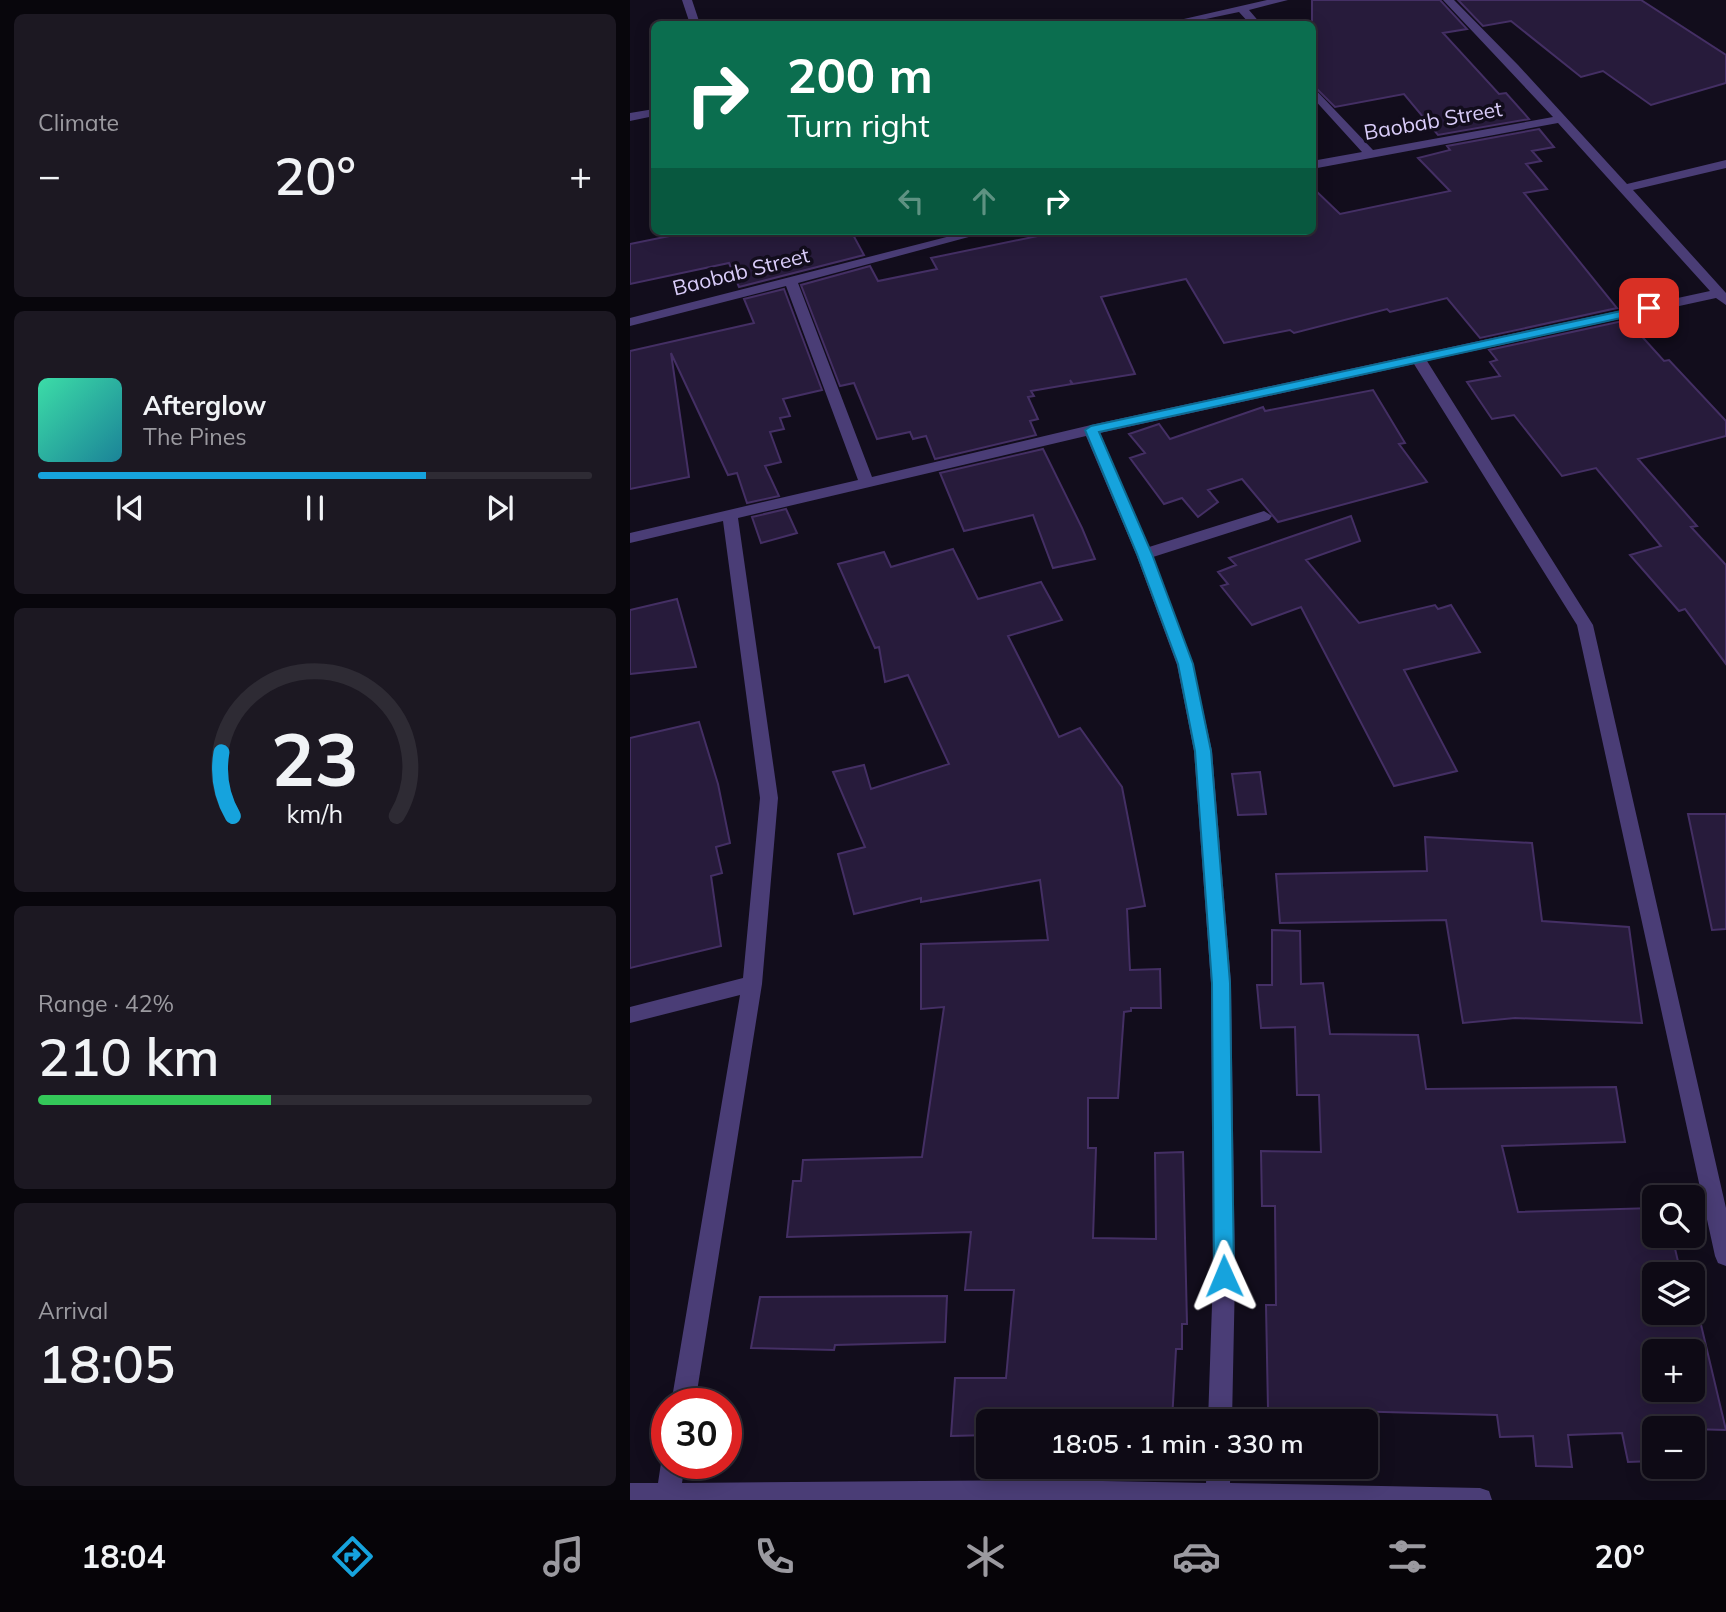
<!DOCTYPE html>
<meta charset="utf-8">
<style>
:root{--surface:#0e0a15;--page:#1c1822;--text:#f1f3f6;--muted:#9b9aa0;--line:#2e2b34;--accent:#16a3dd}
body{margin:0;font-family:Mulish,sans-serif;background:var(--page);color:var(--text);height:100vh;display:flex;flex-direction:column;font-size:26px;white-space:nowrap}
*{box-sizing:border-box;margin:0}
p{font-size:23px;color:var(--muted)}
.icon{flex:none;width:38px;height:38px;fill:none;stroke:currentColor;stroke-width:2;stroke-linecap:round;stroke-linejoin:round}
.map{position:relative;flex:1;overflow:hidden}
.details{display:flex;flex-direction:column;gap:14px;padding:14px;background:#08060c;width:630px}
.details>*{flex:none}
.top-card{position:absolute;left:21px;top:21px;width:665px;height:214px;border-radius:10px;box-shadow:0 4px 18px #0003,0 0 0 2px var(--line);background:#0b6e4f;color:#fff;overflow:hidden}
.controls{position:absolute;left:1012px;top:1185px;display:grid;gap:14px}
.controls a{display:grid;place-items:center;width:63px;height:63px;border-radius:10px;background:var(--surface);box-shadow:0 4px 18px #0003,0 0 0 2px var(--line);font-size:35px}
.speed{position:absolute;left:21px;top:1388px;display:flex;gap:14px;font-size:35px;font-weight:700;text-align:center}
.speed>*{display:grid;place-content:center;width:91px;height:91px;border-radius:50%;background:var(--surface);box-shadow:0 4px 18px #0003,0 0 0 2px var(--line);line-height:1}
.speed .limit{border:10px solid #d22;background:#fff;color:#111}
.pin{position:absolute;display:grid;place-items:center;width:60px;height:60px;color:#fff;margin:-30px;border-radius:14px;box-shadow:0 4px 10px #0006}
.me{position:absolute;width:77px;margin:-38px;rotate:359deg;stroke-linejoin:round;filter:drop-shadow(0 0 5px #0008)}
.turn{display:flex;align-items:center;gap:24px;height:147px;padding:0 21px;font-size:32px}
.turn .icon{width:91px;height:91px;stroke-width:2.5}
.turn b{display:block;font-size:49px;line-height:60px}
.lanes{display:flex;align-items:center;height:66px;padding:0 21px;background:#0003;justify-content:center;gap:35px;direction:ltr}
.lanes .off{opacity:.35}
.big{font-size:52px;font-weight:600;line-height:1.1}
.details .card{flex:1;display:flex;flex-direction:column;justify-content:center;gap:10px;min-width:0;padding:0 24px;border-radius:10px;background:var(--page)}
.details .dial{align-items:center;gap:0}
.dial svg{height:182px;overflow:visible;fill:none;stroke:var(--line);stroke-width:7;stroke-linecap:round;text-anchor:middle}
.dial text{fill:var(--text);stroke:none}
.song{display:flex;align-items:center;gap:21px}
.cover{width:84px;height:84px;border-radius:10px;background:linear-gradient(135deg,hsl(160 70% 55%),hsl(190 70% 35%))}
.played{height:7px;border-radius:4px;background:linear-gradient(90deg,var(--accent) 70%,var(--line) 70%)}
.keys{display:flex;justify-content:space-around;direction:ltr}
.heat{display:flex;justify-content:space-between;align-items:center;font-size:38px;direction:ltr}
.charge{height:10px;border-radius:5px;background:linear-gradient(90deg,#34c759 42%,var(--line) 0)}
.trip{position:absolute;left:346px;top:1409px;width:402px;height:70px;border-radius:10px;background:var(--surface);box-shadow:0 4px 18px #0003,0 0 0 2px var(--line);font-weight:600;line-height:70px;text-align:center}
.menu{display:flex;height:112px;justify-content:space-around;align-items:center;background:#060408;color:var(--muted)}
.menu .icon{width:49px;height:49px}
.menu .on{color:var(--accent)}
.menu b{font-size:32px;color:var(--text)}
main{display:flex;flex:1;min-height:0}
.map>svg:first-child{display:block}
</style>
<main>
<section class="details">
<div class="card"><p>Climate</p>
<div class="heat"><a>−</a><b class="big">20°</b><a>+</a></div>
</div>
<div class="card">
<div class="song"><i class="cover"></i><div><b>Afterglow</b><p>The Pines</p></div></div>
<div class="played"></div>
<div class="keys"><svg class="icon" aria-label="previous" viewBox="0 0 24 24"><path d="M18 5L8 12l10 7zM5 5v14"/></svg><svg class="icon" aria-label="pause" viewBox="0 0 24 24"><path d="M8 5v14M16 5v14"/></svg><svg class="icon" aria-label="next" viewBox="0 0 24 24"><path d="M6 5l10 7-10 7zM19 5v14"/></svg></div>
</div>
<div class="card dial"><svg viewBox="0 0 100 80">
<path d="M14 69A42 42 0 1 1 86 69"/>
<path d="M14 69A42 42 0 0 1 9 41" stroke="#16a3dd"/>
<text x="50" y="56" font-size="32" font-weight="700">23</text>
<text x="50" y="72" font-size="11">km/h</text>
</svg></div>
<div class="card"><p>Range · 42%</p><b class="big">210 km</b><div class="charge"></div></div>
<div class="card"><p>Arrival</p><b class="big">18:05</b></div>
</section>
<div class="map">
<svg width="1096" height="1500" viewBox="0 0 1096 1500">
<rect width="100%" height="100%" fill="#120d1c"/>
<path fill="#271b3b" stroke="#442f64" stroke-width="2" fill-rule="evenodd" d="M 682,0 L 810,0 L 837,29 L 813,33 L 869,94 L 876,93 L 899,119 L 808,135 L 774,94 L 705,107 L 682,84 Z
M 828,0 L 1011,0 L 1096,55 L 1096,83 L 1021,105 L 973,71 L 951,77 L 881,21 L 853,26 Z
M 909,129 L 924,147 L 902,151 L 911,161 L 896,164 L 917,189 L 894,193 L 987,308 L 850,338 L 817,298 L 760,312 L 757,309 L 664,333 L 660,330 L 594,343 L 556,279 L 471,297 L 505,374 L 443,384 L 440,380 L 442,384 L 401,391 L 404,396 L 398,397 L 408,419 L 400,421 L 406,435 L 305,459 L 296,436 L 283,439 L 280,432 L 247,439 L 224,383 L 210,386 L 171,285 L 240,266 L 248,281 L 307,269 L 301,258 L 432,231 L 682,231 L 682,187 L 710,214 L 820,191 L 788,158 L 820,150 L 817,146 Z
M 64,231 L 221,231 L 234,255 L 109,287 L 99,263 L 0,284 L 0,244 Z
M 154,289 L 192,390 L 153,399 L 160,416 L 150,418 L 154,429 L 140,432 L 151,462 L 135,466 L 149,496 L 117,503 L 107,473 L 98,475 L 41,353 L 59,477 L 0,489 L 0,351 L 124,323 L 114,299 Z
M 997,320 L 1034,361 L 1039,360 L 1096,421 L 1096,436 L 1008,459 L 1067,526 L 1061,527 L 1096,565 L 1096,664 L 1055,609 L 1049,611 L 1000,555 L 1031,546 L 966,468 L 932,476 L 884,415 L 862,419 L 837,382 L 870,376 L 860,362 L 867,360 L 859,350 Z
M 743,390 L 775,443 L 769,444 L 797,482 L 648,522 L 612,479 L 578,490 L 588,502 L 568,517 L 552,498 L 534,504 L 500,458 L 515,453 L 499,434 L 529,424 L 540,439 L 633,407 L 635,411 Z
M 413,449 L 452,528 L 465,559 L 423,568 L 403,515 L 334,531 L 310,473 Z
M 156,509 L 167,533 L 131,543 L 122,517 Z
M 721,516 L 730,541 L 676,560 L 729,623 L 805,605 L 808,609 L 821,605 L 850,652 L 774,670 L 827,771 L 764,786 L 671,607 L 622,625 L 591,586 L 598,584 L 588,572 L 606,565 L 599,558 Z
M 323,549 L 348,599 L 411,582 L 432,620 L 378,636 L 429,737 L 450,728 L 492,787 L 515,906 L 497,909 L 500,970 L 530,969 L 531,1008 L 501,1008 L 501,1011 L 494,1012 L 488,1098 L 458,1098 L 458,1148 L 466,1148 L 463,1238 L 526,1239 L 525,1153 L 553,1152 L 557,1324 L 552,1324 L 552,1349 L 546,1349 L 542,1421 L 359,1421 L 359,1435 L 321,1436 L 325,1378 L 376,1378 L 384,1290 L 335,1290 L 341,1232 L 157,1237 L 163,1181 L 171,1181 L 173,1160 L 292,1157 L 314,1007 L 291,1009 L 291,944 L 418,940 L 410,880 L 291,902 L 291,898 L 224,914 L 208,854 L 235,847 L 203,772 L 234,765 L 241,789 L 319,764 L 278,675 L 255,682 L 249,647 L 245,648 L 208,564 L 254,552 L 261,567 Z
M 47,599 L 66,667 L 0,674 L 0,610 Z
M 69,722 L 88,784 L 100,843 L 86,847 L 92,873 L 81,876 L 91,946 L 0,968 L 0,738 Z
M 630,772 L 636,814 L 608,815 L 602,774 Z
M 1058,814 L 1096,814 L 1096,929 L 1082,930 Z
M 795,837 L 902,843 L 912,921 L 999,927 L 1012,1023 L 885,1018 L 833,1023 L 816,920 L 650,923 L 646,874 L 797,871 Z
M 642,930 L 670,931 L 671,984 L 693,983 L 700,1034 L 788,1035 L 796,1089 L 986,1087 L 995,1142 L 872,1146 L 888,1212 L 1024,1208 L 1024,1236 L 1042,1236 L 1051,1274 L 1024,1274 L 1024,1312 L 1062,1312 L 1063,1291 L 1096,1430 L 1024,1428 L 1024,1461 L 998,1462 L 992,1433 L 938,1435 L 942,1467 L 906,1466 L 903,1436 L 870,1437 L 867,1415 L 638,1409 L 636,1305 L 646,1305 L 645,1206 L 632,1206 L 631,1151 L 691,1152 L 689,1095 L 667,1095 L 665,1027 L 631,1028 L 627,985 L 642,985 ZM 1024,1351 L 1062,1351 L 1062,1390 L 1024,1390 Z
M 317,1296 L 315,1342 L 205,1345 L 204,1350 L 121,1348 L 130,1297 Z"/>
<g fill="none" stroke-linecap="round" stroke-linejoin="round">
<path fill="#4a3d76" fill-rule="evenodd" d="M 52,0 L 62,0 L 70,24 L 60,24 Z
M 637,0 L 658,0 L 619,10 L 631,24 L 620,24 L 609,12 L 552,24 L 532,24 Z
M 813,0 L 824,0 L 888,65 L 997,184 L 1096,160 L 1096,168 L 1003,190 L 1096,293 L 1096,305 L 1086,298 L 797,361 L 963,625 L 1096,1208 L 1096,1266 L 1088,1263 L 1085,1256 L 947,625 L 784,364 L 470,433 L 519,547 L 634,511 L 642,516 L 639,520 L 523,557 L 563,665 L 582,751 L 601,983 L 605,1276 L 602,1421 L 578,1421 L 583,1276 L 581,983 L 564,751 L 547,665 L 506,554 L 456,436 L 108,518 L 148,798 L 132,984 L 65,1404 L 41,1404 L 110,995 L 0,1023 L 0,1007 L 113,978 L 130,798 L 93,521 L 0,543 L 0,533 L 228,480 L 156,286 L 0,326 L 0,318 L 340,231 L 361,231 L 168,283 L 242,477 L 461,425 L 1080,291 L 928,123 L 682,169 L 682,161 L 732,152 L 682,97 L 682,86 L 743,150 L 923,117 Z
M 24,109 L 24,116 L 0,121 L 0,113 Z
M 37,1454 L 37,1463 L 55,1463 L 52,1483 L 421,1480 L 576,1483 L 577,1466 L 601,1466 L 600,1483 L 850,1488 L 859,1491 L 862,1500 L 0,1500 L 0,1483 L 28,1483 L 31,1463 Z"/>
</g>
<path fill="#16a3dd" stroke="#0e6a90" stroke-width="2" d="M 1019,305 L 1023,306 L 1023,311 L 469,432 L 522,554 L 563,664 L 581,751 L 600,983 L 604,1276 L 601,1283 L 594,1286 L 587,1283 L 584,1276 L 582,983 L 565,751 L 548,664 L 507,554 L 455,430 L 461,426 Z"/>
<g text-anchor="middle" stroke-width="7" stroke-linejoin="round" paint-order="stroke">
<g font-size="21" fill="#dacdfa" stroke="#120d1c">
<text transform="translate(803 121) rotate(-10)" y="7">Baobab Street</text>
<text transform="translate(111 272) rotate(-14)" y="7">Baobab Street</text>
</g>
</g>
</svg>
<div class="controls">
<a><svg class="icon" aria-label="search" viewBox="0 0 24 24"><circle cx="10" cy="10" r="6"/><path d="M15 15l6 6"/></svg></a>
<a><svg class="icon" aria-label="layers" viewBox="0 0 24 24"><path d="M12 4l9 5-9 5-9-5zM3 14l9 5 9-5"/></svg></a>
<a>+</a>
<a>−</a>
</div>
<div class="speed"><div class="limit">30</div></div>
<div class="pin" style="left:1019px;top:308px;background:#d93025"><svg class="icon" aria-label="arrive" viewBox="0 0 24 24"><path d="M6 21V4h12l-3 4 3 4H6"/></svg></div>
<svg class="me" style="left:594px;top:1276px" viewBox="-20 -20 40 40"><path d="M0-17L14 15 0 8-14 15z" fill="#16a3dd" stroke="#fff" stroke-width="4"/></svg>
<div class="trip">18:05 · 1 min · 330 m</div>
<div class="top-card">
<div class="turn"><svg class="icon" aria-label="right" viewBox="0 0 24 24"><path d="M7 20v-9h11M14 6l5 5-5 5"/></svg><div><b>200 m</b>Turn right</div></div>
<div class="lanes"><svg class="icon off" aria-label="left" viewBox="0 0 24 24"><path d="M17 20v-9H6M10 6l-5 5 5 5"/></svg><svg class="icon off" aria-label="ahead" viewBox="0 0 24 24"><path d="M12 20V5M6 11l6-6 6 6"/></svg><svg class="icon" aria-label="right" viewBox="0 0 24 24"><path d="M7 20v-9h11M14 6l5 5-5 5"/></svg></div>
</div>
</div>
</main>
<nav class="menu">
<b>18:04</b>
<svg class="icon on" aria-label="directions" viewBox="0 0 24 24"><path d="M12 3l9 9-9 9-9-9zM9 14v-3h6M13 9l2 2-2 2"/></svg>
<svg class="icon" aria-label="music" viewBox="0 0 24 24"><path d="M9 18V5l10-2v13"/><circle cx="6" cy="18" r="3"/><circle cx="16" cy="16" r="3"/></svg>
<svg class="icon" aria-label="phone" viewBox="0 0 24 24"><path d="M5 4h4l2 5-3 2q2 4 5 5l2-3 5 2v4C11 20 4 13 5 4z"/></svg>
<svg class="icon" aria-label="climate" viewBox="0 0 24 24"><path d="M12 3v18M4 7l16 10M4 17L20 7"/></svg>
<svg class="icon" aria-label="car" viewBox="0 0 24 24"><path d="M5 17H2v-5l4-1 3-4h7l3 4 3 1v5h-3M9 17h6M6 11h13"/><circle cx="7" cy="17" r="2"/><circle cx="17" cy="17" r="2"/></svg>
<svg class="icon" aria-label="filters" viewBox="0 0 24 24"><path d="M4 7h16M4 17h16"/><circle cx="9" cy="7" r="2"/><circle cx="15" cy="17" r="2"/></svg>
<b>20°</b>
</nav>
